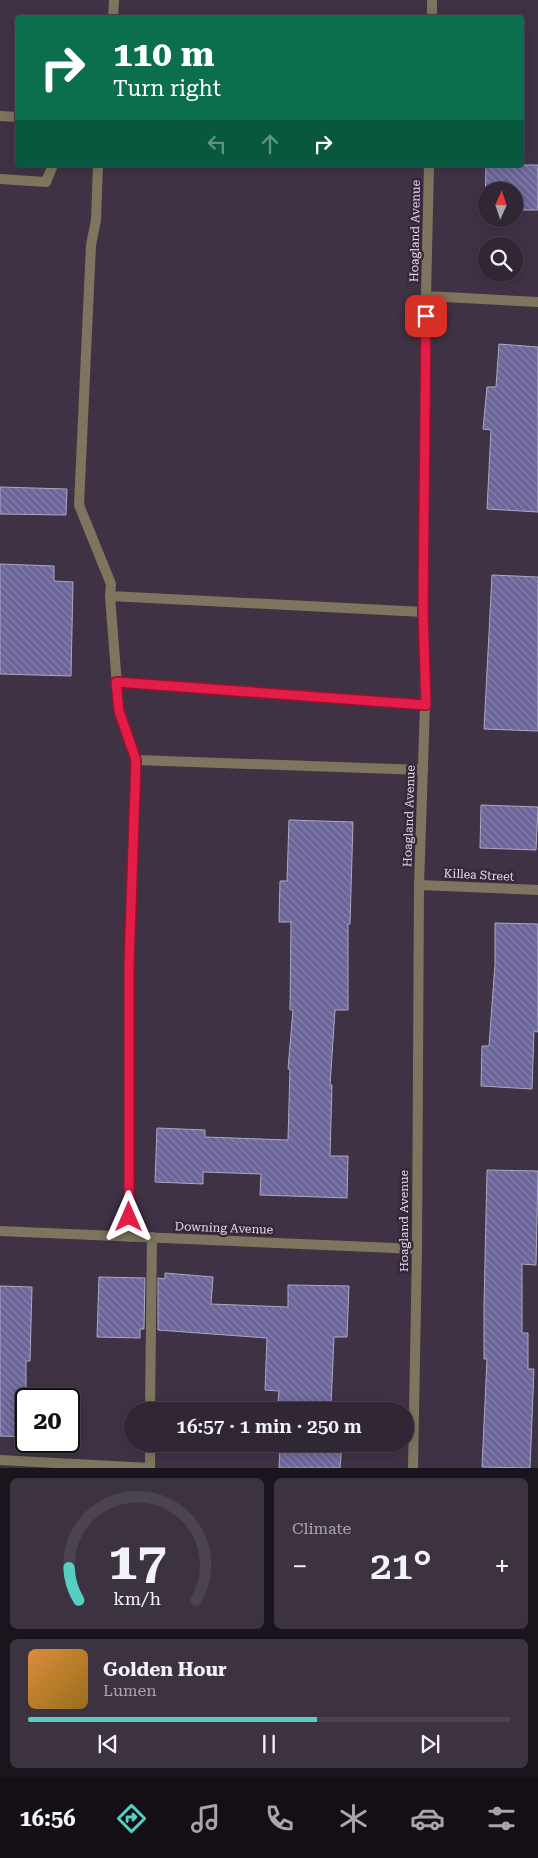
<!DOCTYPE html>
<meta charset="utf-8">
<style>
:root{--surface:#302634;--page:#3c3240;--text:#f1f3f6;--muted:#a8a5ac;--line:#4b434f;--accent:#56cec3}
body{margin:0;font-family:"Roboto Serif",serif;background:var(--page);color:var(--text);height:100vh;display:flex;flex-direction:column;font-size:19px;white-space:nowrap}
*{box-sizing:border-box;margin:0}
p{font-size:16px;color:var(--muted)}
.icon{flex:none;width:28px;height:28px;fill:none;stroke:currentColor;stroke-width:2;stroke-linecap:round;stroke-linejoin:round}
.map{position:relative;height:1468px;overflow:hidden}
.sheet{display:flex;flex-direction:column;gap:10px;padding:10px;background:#1a151d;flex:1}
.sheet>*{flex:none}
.hud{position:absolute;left:15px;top:15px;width:509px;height:152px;border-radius:5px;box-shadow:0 2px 12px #0003,0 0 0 1px var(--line);background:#0b6e4f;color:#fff;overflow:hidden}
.needle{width:32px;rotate:3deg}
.buttons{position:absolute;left:478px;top:182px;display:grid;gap:10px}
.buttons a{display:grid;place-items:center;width:45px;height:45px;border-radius:50%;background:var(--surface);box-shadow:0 2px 12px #0003,0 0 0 1px var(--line);font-size:25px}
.speed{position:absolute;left:15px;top:1388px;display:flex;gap:10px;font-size:25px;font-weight:700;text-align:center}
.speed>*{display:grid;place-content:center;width:65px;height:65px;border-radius:50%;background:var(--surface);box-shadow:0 2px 12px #0003,0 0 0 1px var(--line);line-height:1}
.speed .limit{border:2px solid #111;border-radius:8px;background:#fff;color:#111}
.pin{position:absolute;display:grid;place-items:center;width:42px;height:42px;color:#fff;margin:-21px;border-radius:10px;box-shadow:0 2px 8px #0006}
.me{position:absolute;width:55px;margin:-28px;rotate:0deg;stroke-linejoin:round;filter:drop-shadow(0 0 4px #0008)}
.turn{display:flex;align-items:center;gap:18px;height:105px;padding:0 15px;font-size:22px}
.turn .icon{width:65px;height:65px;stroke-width:2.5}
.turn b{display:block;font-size:35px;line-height:42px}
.lanes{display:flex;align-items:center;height:48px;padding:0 15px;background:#0003;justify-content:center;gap:25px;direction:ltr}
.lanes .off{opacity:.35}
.big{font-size:38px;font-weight:600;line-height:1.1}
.sheet .widget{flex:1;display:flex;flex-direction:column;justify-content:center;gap:8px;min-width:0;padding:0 18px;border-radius:8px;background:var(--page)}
.sheet .dial{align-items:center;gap:0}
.dial svg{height:130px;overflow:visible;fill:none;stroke:var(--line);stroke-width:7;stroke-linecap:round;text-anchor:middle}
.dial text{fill:var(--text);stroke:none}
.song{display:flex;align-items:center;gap:15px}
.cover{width:60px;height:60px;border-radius:8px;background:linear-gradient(135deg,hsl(30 70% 55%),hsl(40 70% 35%))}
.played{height:5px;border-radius:2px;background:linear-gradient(90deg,var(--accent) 60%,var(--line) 60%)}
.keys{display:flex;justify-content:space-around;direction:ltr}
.heat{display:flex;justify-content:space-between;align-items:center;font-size:28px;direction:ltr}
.sheet .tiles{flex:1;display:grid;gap:10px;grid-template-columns:1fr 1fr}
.widget:last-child{grid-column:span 2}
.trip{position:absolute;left:124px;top:1402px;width:290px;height:50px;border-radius:25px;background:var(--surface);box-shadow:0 2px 12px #0003,0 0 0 1px var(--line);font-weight:600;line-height:50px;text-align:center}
.tab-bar{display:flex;height:80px;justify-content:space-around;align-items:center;background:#130f15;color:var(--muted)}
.tab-bar .icon{width:35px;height:35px}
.tab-bar .active{color:var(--accent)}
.tab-bar b{font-size:22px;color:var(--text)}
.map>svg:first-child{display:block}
</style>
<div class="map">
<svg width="538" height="1468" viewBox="0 0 538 1468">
<defs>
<pattern id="building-back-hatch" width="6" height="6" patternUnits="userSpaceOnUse" patternTransform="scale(1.25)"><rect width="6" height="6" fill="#6b6599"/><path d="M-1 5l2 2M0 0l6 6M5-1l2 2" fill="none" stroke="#8782ac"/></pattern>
</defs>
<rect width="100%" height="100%" fill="#403245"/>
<path fill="url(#building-back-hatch)" stroke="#aaa8c3" d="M 486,165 L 538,165 L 538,210 L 514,210 L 514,191 L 486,191 L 486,208 L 485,208 Z
M 499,344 L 538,347 L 538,512 L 487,509 L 491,430 L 483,429 L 487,387 L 496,387 Z
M 0,487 L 67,489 L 66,515 L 0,514 Z
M 0,564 L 54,566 L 54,581 L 73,582 L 71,676 L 0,674 Z
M 492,575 L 538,577 L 538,731 L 484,729 Z
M 481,805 L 538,807 L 536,850 L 480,848 Z
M 289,820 L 353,822 L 350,924 L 348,924 L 348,1010 L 335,1010 L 330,1085 L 332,1085 L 330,1156 L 348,1156 L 347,1198 L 260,1195 L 261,1174 L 203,1172 L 203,1184 L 155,1182 L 157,1128 L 205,1130 L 205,1137 L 288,1140 L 290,1069 L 288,1069 L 293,1010 L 290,1010 L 291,922 L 279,922 L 280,881 L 287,881 Z
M 495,923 L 538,924 L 538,1032 L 534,1031 L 532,1089 L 481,1086 L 482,1046 L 489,1046 L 495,964 Z
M 487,1170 L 538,1171 L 536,1265 L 522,1264 L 522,1333 L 528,1333 L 528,1369 L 534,1369 L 530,1468 L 482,1467 L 487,1359 L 484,1359 L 484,1306 Z
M 165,1273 L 213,1277 L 211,1304 L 288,1307 L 288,1285 L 349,1286 L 347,1337 L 334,1337 L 331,1406 L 346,1408 L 345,1411 L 277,1411 L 279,1391 L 265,1390 L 267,1338 L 158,1330 L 158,1278 L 165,1279 Z
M 99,1277 L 145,1278 L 144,1329 L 140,1329 L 140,1338 L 97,1337 Z
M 0,1286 L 32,1287 L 30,1361 L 26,1361 L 26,1437 L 0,1436 Z
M 274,1444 L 342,1444 L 340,1468 L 279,1468 L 280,1447 L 274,1447 Z"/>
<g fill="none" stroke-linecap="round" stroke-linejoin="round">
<path stroke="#7f755e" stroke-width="10" d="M 113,18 L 114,0
M 98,165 L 96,220 L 91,245 L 79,505 L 111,584 L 110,596 L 119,711 L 136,760 L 129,965 L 129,1237
M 0,179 L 46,182 L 53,165
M 110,596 L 423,612
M 116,682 L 425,705
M 136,760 L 423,770
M 150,1411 L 152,1237
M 0,1460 L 150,1468
M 150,1467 L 150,1444"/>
<path stroke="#7f755e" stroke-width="10" d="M 432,18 L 432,0
M 0,116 L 18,117
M 426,296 L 538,302
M 419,885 L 538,890
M 0,1231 L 417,1249
M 413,1468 L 417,1249 L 419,885 L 425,705 L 423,612 L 426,296 L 429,165"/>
</g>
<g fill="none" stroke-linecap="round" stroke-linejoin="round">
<defs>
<path id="route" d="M 129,1217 L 129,965 L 136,760 L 119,711 L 116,682 L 426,705 L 423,612 L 426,316"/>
</defs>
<use href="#route" stroke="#92132f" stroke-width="12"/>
<use href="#route" stroke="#e11d48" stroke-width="9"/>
</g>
<g text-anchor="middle" stroke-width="5" stroke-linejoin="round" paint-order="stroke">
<g font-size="12" fill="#e6dde9" stroke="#35283a">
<text transform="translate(415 231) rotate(-89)" y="4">Hoagland Avenue</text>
<text transform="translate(409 816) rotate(-88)" y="4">Hoagland Avenue</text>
<text transform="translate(479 875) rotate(3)" y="4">Killea Street</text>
<text transform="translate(404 1221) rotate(-90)" y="4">Hoagland Avenue</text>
<text transform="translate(224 1228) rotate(2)" y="4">Downing Avenue</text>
</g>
</g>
</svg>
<div class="buttons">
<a><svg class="needle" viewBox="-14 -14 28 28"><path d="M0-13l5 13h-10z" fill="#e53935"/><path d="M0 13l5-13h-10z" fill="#a8a5ac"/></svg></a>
<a><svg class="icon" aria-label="search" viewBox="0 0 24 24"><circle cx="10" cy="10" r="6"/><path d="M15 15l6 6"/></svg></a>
</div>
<div class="speed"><div class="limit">20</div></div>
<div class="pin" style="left:426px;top:316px;background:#d93025"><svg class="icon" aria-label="arrive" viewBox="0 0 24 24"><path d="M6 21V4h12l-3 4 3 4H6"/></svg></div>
<svg class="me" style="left:129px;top:1217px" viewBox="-20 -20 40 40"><path d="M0-17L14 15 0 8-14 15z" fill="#e11d48" stroke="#fff" stroke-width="4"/></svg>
<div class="trip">16:57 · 1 min · 250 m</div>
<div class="hud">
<div class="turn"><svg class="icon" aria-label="right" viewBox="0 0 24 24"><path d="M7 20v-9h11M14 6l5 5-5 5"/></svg><div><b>110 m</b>Turn right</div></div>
<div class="lanes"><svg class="icon off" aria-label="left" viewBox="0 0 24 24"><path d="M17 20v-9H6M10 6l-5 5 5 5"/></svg><svg class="icon off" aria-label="ahead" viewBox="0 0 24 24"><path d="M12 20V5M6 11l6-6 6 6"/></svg><svg class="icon" aria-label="right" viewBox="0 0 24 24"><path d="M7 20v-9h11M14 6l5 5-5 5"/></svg></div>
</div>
</div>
<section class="sheet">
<div class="tiles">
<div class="widget dial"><svg viewBox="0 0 100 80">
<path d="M14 69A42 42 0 1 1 86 69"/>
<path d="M14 69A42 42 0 0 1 8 49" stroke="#56cec3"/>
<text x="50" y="56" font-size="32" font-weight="700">17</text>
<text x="50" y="72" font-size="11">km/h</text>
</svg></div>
<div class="widget"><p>Climate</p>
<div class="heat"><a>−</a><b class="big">21°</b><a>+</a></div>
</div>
<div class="widget">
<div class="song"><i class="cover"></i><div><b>Golden Hour</b><p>Lumen</p></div></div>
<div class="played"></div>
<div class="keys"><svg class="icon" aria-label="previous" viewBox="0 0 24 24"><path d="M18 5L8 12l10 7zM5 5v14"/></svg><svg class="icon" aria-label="pause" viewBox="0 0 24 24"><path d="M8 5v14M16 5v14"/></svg><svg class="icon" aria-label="next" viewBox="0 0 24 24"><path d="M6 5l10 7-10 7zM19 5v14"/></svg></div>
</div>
</div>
</section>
<nav class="tab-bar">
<b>16:56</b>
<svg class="icon active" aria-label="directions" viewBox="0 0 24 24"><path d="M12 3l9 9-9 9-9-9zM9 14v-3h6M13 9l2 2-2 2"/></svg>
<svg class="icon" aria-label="music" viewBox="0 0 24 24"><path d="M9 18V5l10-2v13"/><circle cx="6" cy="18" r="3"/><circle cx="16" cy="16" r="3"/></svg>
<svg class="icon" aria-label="phone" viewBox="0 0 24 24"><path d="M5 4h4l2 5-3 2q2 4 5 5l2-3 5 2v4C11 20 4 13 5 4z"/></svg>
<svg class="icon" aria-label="climate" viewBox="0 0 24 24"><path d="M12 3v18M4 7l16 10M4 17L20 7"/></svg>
<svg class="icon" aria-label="car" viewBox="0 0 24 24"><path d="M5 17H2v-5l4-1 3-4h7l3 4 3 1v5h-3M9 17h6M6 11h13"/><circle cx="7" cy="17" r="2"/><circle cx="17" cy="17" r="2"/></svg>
<svg class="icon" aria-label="filters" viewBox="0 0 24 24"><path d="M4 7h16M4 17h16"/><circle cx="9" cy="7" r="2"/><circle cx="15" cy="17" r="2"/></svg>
</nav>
